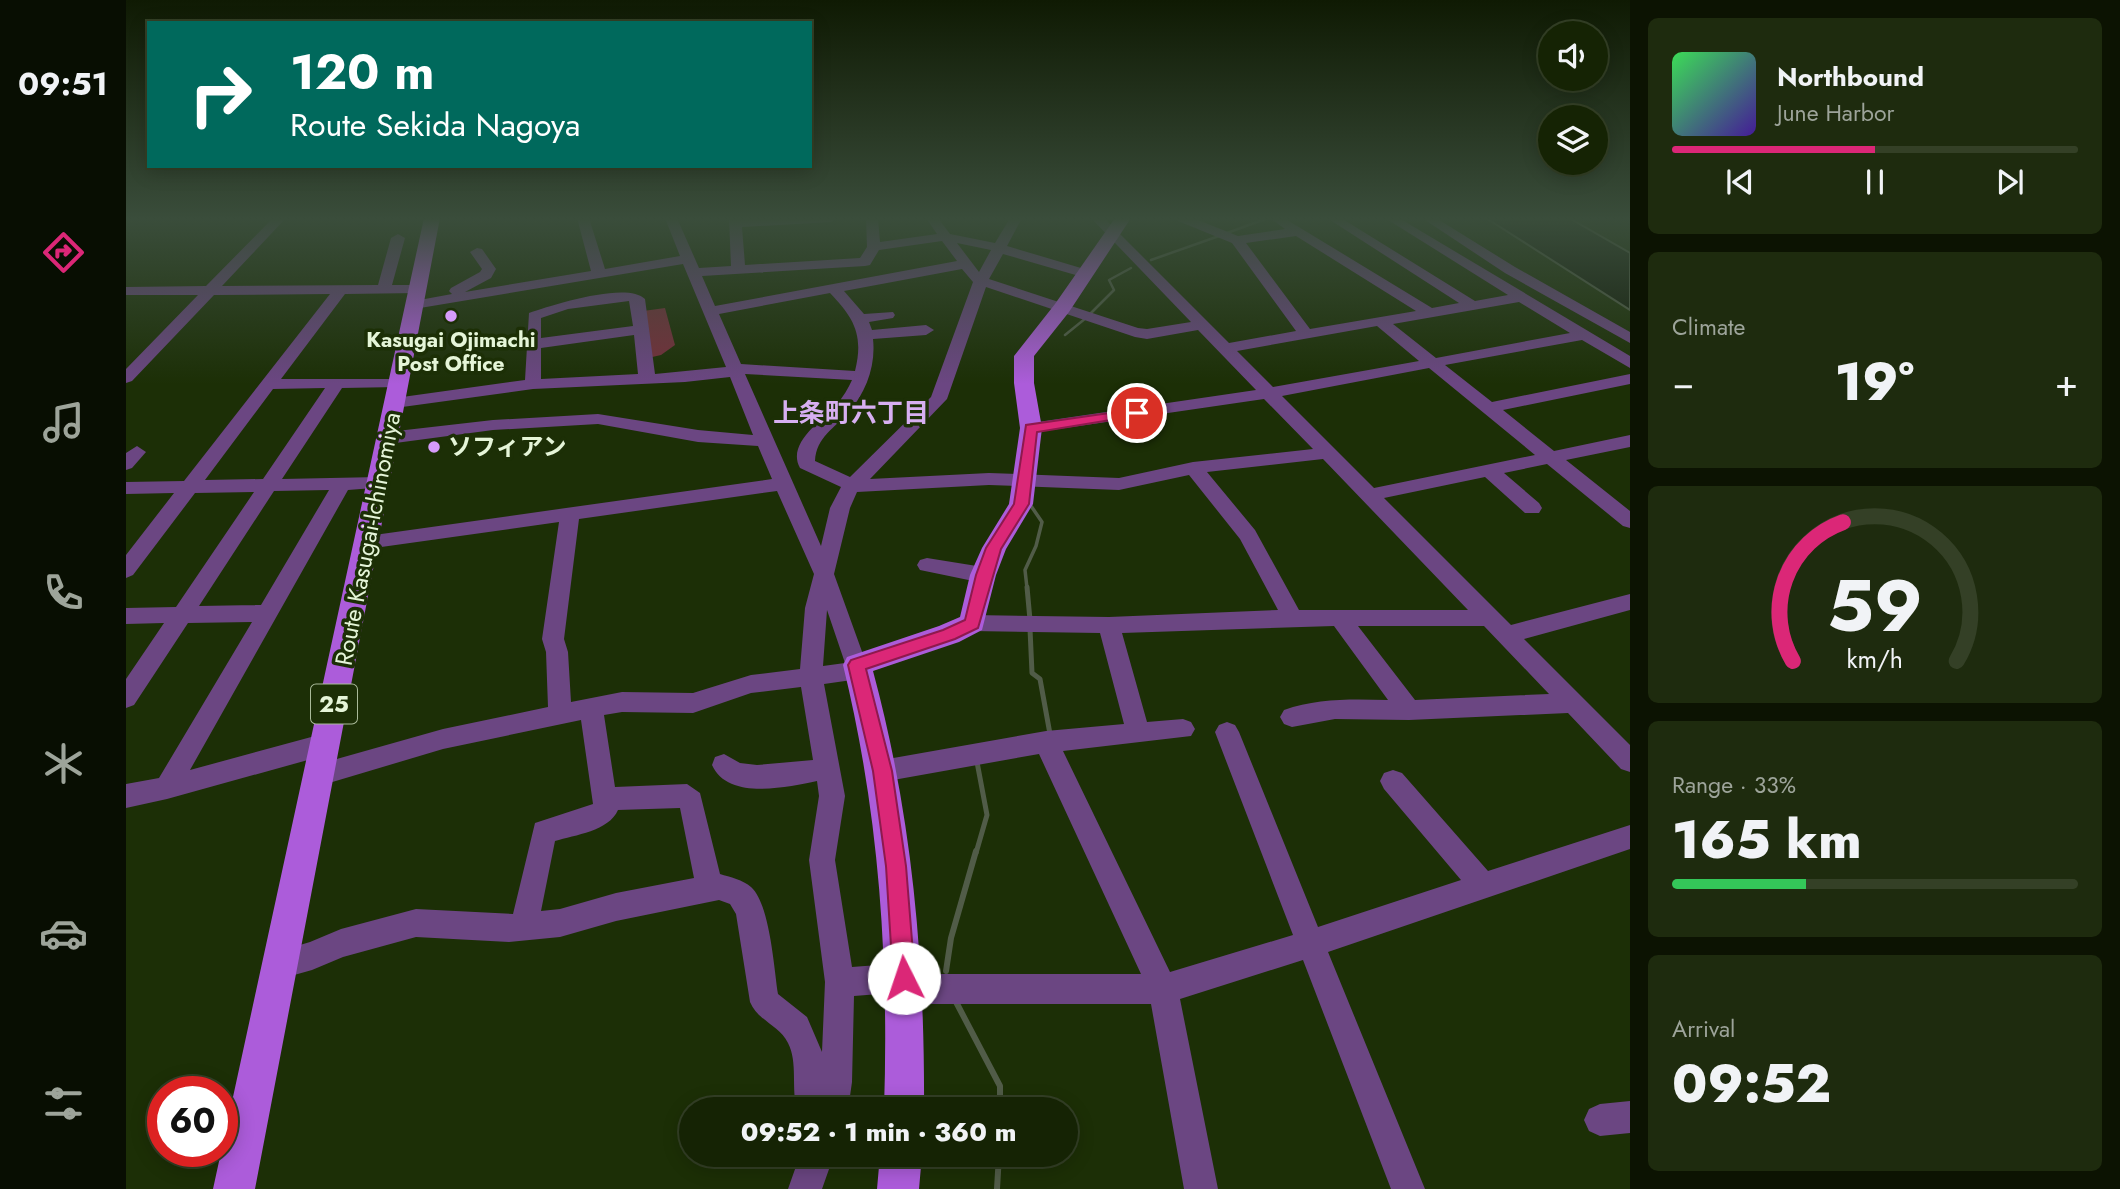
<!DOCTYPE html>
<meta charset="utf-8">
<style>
:root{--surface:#152304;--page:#1e2b0e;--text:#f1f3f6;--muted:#9da49a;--line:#344026;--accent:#db2777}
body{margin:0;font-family:Jost,"Noto Sans JP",sans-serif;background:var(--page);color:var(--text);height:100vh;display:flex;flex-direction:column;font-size:26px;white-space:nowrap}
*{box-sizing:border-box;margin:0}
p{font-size:23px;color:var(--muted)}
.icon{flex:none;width:38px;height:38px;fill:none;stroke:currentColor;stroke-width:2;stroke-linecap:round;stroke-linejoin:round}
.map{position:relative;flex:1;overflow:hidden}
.side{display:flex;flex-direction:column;gap:18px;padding:18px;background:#0c1302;width:490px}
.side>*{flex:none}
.banner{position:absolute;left:21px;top:21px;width:665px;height:147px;border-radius:0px;box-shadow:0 4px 18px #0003,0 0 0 2px var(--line);background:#00695c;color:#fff;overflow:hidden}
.buttons{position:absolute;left:1412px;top:21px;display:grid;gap:14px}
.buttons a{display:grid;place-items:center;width:70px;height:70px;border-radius:50%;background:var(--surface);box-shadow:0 4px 18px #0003,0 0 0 2px var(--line);font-size:35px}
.speed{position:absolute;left:21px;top:1076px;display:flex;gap:14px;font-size:35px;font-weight:700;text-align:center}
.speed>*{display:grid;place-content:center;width:91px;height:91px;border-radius:50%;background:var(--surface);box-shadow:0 4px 18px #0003,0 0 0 2px var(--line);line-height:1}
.speed .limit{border:10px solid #d22;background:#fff;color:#111}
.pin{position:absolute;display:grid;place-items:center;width:60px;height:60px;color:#fff;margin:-30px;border:4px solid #fff;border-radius:50%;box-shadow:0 2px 7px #0007}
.me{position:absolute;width:77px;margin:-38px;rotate:356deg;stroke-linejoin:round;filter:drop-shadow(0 0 5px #0008)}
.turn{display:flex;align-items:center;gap:24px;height:147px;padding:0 28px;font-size:32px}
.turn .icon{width:91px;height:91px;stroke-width:2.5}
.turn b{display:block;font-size:49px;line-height:60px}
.big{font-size:52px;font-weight:800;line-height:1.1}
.side .card{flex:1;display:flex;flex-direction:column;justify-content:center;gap:10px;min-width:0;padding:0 24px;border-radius:10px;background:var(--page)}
.side .dial{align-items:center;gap:0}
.dial svg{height:182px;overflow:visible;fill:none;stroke:var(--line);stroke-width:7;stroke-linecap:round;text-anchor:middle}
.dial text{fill:var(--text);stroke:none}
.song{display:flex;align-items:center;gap:21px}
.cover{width:84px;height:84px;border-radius:10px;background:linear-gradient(135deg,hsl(130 70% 55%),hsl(260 70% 35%))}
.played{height:7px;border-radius:4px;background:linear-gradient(90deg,var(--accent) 50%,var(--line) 50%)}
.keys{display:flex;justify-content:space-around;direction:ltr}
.heat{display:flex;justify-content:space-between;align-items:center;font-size:38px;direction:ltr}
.charge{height:10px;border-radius:5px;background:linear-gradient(90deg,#34c759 33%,var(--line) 0)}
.trip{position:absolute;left:553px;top:1097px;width:399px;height:70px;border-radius:35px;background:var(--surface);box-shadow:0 4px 18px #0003,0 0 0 2px var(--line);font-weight:800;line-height:70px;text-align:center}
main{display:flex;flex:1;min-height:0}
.menu{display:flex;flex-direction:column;width:126px;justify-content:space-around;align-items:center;background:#080e02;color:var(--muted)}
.menu .icon{width:49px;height:49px}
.menu .selected{color:var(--accent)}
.menu b{font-size:32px;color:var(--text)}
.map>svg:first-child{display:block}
</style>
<main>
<nav class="menu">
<b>09:51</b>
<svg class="icon selected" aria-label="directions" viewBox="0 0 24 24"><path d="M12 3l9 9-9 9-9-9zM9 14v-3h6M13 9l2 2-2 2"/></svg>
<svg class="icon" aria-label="music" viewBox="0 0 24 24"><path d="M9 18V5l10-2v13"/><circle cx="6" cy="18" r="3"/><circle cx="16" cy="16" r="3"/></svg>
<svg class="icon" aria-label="phone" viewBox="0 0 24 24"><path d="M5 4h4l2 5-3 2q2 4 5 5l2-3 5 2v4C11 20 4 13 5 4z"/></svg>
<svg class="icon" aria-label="climate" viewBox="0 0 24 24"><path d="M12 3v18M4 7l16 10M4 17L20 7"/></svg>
<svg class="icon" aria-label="car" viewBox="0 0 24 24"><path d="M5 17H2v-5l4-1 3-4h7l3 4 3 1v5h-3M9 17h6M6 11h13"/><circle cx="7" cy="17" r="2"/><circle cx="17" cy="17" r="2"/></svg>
<svg class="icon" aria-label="filters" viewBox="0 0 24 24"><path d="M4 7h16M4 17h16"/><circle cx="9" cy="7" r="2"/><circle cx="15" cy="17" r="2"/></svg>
</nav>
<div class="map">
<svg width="1504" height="1189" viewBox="0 0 1504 1189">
<rect width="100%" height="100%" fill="#1c2f06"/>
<path fill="#762f3c" d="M 539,308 L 549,345 L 535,355 L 522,358 L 517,311 Z"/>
<path fill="#121b0a" stroke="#515c48" stroke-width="2" d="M 1360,218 L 1443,218 L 1504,253 L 1504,310 Z"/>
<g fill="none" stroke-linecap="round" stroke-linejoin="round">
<path stroke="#515c48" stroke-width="2.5" d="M 1101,233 L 1142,218
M 1025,260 L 1093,236
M 963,315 L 988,290 L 983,280 L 1005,268
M 939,335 L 960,318"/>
<path stroke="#515c48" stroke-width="3.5" d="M 901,588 L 899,570 L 910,546 L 916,522 L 903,503"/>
<path stroke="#515c48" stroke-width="5" d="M 901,587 L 904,620
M 904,629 L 906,673 L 914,679 L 924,734
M 850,853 L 861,815 L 851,762"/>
<path stroke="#515c48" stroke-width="6" d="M 820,971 L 825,938 L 850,851
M 829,1000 L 874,1086 L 874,1110
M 871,1189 L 873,1155"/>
<path fill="#6b4682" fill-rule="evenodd" d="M 147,218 L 160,218 L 96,286 L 252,285 L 265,238 L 272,234 L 279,238 L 266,285 L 291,285 L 298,289 L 291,293 L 219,294 L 155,379 L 279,379 L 281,382 L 279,385 L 273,387 L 216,388 L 156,479 L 253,477 L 260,479 L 262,483 L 260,487 L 222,490 L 64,770 L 200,733 L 209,737 L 212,744 L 209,751 L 200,755 L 41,799 L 0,808 L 0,784 L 33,778 L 126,622 L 62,623 L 8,705 L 0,708 L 0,679 L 38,623 L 0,624 L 0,608 L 50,607 L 128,492 L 69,493 L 7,575 L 0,578 L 0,555 L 48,493 L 0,494 L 0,482 L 58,481 L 204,294 L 88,295 L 6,381 L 0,383 L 0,369 L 72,295 L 0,295 L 0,287 L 80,286 ZM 199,388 L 137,479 L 79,480 L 147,389 ZM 203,490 L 135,605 L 73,606 L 148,491 Z
M 451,218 L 463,218 L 479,269 L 554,256 L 539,218 L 551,218 L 573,268 L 605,266 L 603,218 L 711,218 L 705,222 L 616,227 L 619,265 L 734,258 L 741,247 L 740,218 L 752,218 L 754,242 L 811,234 L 800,218 L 812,218 L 824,234 L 869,243 L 884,218 L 896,218 L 881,246 L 965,271 L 967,274 L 960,278 L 877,254 L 863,279 L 1012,328 L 1021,329 L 1065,322 L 965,218 L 978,218 L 1103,343 L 1170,331 L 1106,243 L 1052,221 L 1051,218 L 1067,218 L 1112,236 L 1159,229 L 1144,218 L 1158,218 L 1306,308 L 1333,303 L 1201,218 L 1215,218 L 1349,301 L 1382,295 L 1259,218 L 1273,218 L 1504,356 L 1504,368 L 1456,340 L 1319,365 L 1366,402 L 1504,374 L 1504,384 L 1377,410 L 1428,451 L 1504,435 L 1504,447 L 1440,460 L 1504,511 L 1504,528 L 1497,526 L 1421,464 L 1378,473 L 1413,503 L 1416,508 L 1413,513 L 1399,513 L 1359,477 L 1258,498 L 1385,625 L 1504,594 L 1504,610 L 1398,639 L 1504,745 L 1504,772 L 1495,769 L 1442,713 L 1283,720 L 1209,719 L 1166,727 L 1158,724 L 1154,717 L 1158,710 C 1191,698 1227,699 1262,700 L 1208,626 L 996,633 L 1021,722 L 1057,719 L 1065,722 L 1069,729 L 1065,736 L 937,751 L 1044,972 L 1167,935 L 1089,732 L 1093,725 L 1101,722 L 1109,725 L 1113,732 L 1192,927 L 1335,880 L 1258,789 L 1254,781 L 1258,773 L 1267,770 L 1276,773 L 1362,871 L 1504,825 L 1504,849 L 1202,952 L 1299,1189 L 1265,1189 L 1177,960 L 1054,999 L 1092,1189 L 1058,1189 L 1025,1004 L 779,1004 L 769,999 L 766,993 L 728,996 L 726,1082 L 722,1110 L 671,1110 C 665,1089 672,1062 662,1043 C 653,1025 632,1021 624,1002 L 610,914 L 604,904 L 593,900 L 490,921 L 434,937 L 383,942 L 290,937 L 217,957 L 186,970 L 154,979 L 144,974 L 139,964 L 144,954 L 184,942 L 215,929 L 290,909 L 387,914 L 409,823 L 467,804 L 455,720 L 317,749 L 193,786 L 184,783 L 181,775 L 184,767 L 193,764 L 317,729 L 422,707 L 420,652 L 416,639 L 433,522 L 241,549 L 234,547 L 231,542 L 234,537 L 646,479 L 632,446 L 572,442 L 472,424 L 367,430 L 262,444 L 256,442 L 253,438 L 262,432 L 367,420 L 472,414 L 572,430 L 627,435 L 604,377 L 559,382 L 407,389 L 269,408 L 263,407 L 261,403 L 269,398 L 399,380 L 403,313 C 426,305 501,281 519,299 L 529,374 L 600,367 L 557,264 L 288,309 L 281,305 L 288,301 L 326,294 L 323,291 L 325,288 L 354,272 L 356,269 L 344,252 L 351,248 L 356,249 L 370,269 L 365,278 L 339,292 L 465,271 ZM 1170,236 L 1290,311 L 1184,329 L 1120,243 ZM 816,241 L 831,261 L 589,306 L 576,276 L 739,266 L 744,265 L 753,250 ZM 831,243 L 865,250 L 853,272 ZM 836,269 L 847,282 L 805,397 L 724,477 L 689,461 C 690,437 709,428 723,412 C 740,392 750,366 747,339 L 800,335 L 808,330 L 800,325 L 746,330 L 743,322 L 767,318 L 769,315 L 767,312 L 738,314 L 718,291 ZM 860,287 L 1009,337 L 1021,339 L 1072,330 L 1130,390 L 905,423 L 899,424 L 896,428 L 899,432 L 905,433 L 1138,399 L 1187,449 L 1067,462 L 993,478 L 863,473 L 744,479 L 821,399 ZM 704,293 C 728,318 738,335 729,371 L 615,364 L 593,314 ZM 503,301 L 507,326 L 415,338 L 415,318 L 442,309 ZM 1393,302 L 1444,333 L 1310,358 L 1267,324 ZM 1251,326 L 1293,361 L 1147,387 L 1111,351 ZM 508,335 L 512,374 L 415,379 L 415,348 ZM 1303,368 L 1409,455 L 1248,488 L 1156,396 ZM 619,374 L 726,380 C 722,389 717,397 711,404 C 697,420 660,443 674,468 L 715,487 L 704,508 L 695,546 ZM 1197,459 L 1342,610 L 1173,610 L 1129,530 L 1081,472 ZM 1063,475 L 1114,539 L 1152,610 L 983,617 L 846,615 L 838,617 L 835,623 L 838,629 L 846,631 L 974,633 L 998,724 L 920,731 L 756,760 L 747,763 L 744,771 L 747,779 L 756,782 L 913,754 L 1015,974 L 791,974 L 788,968 L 778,963 L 726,967 L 709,860 L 719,796 L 698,684 L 740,678 L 743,671 L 708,574 L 724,508 L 731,492 L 863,485 L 993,490 ZM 651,491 L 688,574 L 679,608 L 674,669 L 625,675 L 567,693 L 496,692 L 445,702 L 442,652 L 438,639 L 453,519 ZM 701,610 L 719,663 L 697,666 ZM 1232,626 L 1358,626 L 1423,694 L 1289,700 ZM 675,687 L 687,760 L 631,765 L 614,763 L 598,754 L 589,757 L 586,765 C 602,801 661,787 691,781 L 693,796 L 683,860 L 699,982 L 696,1052 L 681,1017 L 652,994 C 648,968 644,904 625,887 C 617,880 604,877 594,874 L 574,793 L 561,784 L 489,787 L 478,715 L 496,712 L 567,713 L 625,693 ZM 554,808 L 568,878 L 490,893 L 434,909 L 415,911 L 429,841 C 449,835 483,831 492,810 Z
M 1296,218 L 1310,218 L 1389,267 L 1504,332 L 1504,343 L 1379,273 Z
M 11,446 L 20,452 L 6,468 L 0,470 L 0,453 Z
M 801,558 L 857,567 L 864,570 L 867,575 L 864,580 L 857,583 L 794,570 L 791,565 L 794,560 Z
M 1504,1101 L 1504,1133 L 1474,1136 L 1463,1131 L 1458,1120 L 1463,1109 L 1474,1104 Z
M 674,1155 L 708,1155 L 696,1189 L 662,1189 Z"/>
<path fill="#ac5cda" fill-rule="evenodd" d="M 298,218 L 314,218 L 129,1189 L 87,1189 Z
M 989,218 L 1005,218 L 943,312 L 908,356 L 908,383 L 916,428 L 907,504 L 880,549 L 870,575 L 856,630 L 833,642 L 747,671 C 786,815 799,960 798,1110 L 758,1110 C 763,958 753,812 717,665 L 721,657 L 813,626 L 834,617 L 844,575 L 856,548 L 883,504 L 894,428 L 888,383 L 888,356 L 929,304 Z
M 754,1155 L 796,1155 L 793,1189 L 751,1189 Z"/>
</g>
<linearGradient id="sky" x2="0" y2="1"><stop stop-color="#0f1a03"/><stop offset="0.57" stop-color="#3a4d3b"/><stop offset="1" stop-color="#3a4d3b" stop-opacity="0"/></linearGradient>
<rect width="1504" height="384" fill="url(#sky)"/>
<path fill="#db2777" stroke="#8e194d" stroke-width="2" d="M 1011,409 L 1017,413 L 1015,415 L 911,432 L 903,504 L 875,549 L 852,628 L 829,639 L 740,669 L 766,771 L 780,866 L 789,978 L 786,985 L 778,989 L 770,985 L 767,978 L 760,866 L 747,771 L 722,665 L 725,660 L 817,630 L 839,620 L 850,575 L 860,548 L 888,504 L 900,425 Z"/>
<g fill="#d69bfa" stroke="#1c2f06" stroke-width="2.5">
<circle cx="325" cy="316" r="7"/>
<circle cx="308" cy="447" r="7"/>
</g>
<g text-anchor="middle" stroke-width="7" stroke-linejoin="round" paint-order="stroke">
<g font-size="21" font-weight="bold" fill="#e5f5d8" stroke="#1c2f06">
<text x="325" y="347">Kasugai Ojimachi<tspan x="325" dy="24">Post Office</tspan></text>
</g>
<rect fill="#1c2f06" stroke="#a9ba99" stroke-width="2" x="185" y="684.5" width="46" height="39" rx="5"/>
<g font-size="23" font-weight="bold" fill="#e5f5d8">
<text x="208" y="712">25</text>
</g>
<g font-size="24" font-weight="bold" fill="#e5f5d8" stroke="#1c2f06" text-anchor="start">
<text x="322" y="455">ソフィアン</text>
</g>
<g font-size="24" fill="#e5f5d8" stroke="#1c2f06">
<text transform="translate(242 539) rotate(-79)" y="8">Route Kasugai-Ichinomiya</text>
</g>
<g font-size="26" font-weight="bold" fill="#d7aff1" stroke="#1c2f06">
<text x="725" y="422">上条町六丁目</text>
</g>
</g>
</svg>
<div class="buttons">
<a><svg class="icon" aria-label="sound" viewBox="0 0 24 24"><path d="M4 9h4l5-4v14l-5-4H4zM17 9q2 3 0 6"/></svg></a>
<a><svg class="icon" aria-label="layers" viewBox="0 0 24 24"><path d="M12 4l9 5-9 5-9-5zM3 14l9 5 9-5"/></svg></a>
</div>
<div class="speed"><div class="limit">60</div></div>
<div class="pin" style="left:1011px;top:413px;background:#d93025"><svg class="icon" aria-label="arrive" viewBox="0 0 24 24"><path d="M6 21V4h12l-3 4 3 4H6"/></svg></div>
<svg class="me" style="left:778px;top:978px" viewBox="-20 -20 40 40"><circle r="19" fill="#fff"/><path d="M0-13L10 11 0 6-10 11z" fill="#db2777"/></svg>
<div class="trip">09:52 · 1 min · 360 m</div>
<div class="banner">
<div class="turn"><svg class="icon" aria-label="right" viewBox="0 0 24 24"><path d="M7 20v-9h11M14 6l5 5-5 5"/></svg><div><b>120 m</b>Route Sekida Nagoya</div></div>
</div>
</div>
<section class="side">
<div class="card">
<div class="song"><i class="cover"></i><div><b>Northbound</b><p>June Harbor</p></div></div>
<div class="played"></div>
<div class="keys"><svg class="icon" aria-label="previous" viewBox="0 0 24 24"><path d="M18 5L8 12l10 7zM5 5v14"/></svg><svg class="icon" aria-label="pause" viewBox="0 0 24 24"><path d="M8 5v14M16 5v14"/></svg><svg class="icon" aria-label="next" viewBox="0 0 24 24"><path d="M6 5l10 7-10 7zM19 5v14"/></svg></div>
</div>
<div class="card"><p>Climate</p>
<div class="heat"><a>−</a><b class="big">19°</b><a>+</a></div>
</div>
<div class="card dial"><svg viewBox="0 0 100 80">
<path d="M14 69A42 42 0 1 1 86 69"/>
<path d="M14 69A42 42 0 0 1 36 8" stroke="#db2777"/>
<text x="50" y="56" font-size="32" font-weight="700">59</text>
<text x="50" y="72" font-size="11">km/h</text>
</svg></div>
<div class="card"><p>Range · 33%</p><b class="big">165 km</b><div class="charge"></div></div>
<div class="card"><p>Arrival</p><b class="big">09:52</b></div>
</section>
</main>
